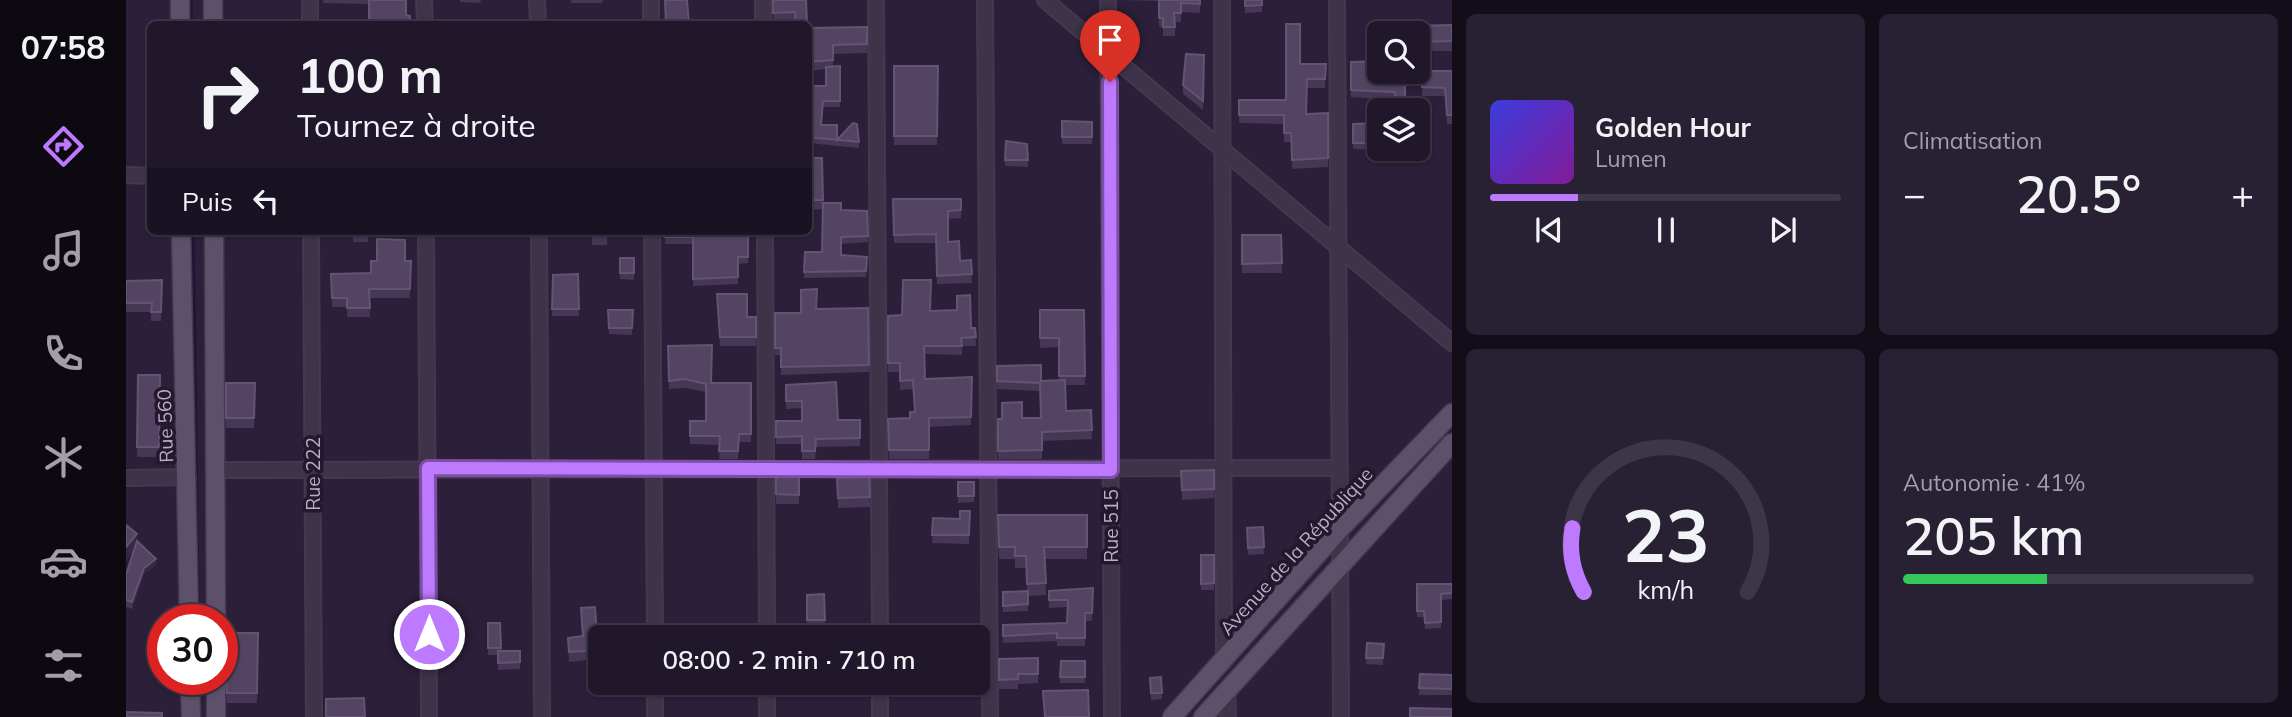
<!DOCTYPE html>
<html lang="fr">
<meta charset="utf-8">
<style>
:root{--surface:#20172b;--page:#282033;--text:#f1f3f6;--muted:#a29fa9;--line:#3d3647;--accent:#be7afe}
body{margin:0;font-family:Mulish,sans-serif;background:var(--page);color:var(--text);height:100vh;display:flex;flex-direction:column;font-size:26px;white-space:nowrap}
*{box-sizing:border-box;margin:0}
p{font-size:23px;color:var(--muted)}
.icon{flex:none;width:38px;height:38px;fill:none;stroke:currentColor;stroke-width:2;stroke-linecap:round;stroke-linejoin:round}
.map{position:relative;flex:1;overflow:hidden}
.details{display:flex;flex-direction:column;gap:14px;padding:14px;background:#120d18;width:840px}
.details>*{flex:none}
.banner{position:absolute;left:21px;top:21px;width:665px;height:214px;border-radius:10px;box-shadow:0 2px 5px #0004,0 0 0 2px var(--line);background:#20172b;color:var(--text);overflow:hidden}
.controls{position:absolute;left:1241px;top:21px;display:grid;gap:14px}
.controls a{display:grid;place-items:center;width:63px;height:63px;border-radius:10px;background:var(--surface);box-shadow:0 2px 5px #0004,0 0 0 2px var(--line);font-size:35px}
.speed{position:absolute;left:21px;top:604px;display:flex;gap:14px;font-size:35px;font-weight:700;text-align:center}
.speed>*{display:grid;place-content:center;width:91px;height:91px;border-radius:50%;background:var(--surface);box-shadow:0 2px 5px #0004,0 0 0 2px var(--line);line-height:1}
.speed .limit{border:10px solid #d22;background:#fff;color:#111}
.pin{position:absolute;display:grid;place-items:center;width:60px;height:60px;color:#fff;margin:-72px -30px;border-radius:50% 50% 50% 0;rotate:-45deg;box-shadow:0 0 7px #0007}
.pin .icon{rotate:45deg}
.me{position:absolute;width:77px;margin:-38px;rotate:0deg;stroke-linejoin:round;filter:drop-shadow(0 0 5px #0008)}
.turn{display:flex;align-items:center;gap:24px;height:147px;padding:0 35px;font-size:32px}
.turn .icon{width:91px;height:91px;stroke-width:2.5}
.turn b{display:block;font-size:49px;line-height:60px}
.then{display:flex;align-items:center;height:66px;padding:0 35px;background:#0003;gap:14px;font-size:26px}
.big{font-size:52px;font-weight:600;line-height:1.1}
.details .card{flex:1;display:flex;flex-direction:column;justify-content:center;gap:10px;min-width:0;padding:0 24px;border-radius:10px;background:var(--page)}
.details .dial{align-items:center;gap:0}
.dial svg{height:182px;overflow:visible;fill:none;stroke:var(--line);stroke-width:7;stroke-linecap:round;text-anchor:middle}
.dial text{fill:var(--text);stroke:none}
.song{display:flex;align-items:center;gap:21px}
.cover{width:84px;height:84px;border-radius:10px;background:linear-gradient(135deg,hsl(240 70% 55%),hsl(290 70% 35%))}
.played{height:7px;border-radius:4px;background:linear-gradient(90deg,var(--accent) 25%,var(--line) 25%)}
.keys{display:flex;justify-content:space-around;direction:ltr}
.heat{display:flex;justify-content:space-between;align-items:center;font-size:38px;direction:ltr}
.charge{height:10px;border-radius:5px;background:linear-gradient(90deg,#34c759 41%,var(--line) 0)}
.details .tiles{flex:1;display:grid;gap:14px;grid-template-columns:repeat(2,1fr)}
.trip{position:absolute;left:462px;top:625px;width:402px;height:70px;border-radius:10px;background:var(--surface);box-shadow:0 2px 5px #0004,0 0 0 2px var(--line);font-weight:600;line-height:70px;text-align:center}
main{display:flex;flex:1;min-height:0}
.dock{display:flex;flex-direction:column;width:126px;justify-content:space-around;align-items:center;background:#0d0911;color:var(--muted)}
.dock .icon{width:49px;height:49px}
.dock .active{color:var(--accent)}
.dock b{font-size:32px;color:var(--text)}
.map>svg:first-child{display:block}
</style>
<main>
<nav class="dock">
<b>07:58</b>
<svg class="icon active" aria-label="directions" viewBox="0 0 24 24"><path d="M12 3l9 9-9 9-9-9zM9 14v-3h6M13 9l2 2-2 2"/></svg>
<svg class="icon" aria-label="music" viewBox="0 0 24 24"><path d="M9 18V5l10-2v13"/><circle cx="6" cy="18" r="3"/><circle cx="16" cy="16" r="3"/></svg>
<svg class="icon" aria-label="phone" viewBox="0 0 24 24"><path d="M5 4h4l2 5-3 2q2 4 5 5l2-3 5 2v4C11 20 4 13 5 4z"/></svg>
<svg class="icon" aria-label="climate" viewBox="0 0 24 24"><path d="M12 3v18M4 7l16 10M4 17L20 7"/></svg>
<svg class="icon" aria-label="car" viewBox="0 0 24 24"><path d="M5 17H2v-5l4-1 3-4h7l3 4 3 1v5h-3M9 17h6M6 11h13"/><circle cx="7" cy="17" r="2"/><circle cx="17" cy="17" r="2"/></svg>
<svg class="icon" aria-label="filters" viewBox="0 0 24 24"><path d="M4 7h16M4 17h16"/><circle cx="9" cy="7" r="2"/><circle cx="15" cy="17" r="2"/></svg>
</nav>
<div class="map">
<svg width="1326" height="717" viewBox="0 0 1326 717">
<rect width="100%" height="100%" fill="#2b1f39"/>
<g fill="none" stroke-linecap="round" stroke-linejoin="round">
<path stroke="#241237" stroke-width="3.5" d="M 65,0 L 65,24
M 67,231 L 72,620
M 73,679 L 73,694"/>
<defs>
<path id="minor" d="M 184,0 L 184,24
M 298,0 L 299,24
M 411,0 L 412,24
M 525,0 L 525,24
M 637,0 L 637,24
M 750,0 L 754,637
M 859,0 L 864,717
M 919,0 L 1326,343
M 982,0 L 986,717
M 1096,0 L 1098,662
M 1211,0 L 1215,717
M 0,175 L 24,176
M 185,231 L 188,717
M 300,231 L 303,717
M 413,231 L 416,717
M 526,231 L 529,637
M 639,231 L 641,637
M 89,470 L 1214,468
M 0,478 L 62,477
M 529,682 L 529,717
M 641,682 L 641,717
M 754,682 L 754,717
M 1101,691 L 1102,717"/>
<path id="major" d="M 87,0 L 87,24
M 54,24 L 54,0
M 55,231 L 63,620
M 88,231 L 90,620
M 64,679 L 65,717
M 90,679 L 90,717
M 1046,717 L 1214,529 L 1326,413
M 1077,717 L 1326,443"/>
</defs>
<use href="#minor" stroke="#443950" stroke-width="18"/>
<use href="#major" stroke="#443950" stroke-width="21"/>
<use href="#minor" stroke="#3e3349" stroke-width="14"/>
<use href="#major" stroke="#5d506a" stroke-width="18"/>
</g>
<path fill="#463756" d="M 197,0 L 280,0 L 243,4 L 197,3 Z
M 334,0 L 355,0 L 354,3 L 334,2 Z
M 445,0 L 477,0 L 476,3 L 445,3 Z
M 647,0 L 680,0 L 669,21 L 647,22 Z
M 992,0 L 1074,0 L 1074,13 L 1055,12 L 1055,22 L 1049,22 L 1049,36 L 1037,36 L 1037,27 L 1033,27 L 1033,1 Z
M 1119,0 L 1136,0 L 1136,12 L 1119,13 Z
M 1326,25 L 1326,51 L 1292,51 L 1292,33 Z
M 741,27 L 741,53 L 707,54 L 707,66 L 714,66 L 714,107 L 697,107 L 695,125 L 711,139 L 733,142 L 733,148 L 682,143 L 682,86 L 700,86 L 700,69 L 682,71 L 682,28 Z
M 1078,55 L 1077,110 L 1057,94 L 1057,85 Z
M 1225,62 L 1279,72 L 1269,100 L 1225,97 Z
M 1174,64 L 1200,64 L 1199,88 L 1181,88 L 1180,114 L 1202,113 L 1202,167 L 1166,169 L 1165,142 L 1158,142 L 1158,124 L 1113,123 L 1113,100 L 1160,100 Z
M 768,66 L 812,66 L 811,145 L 768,145 Z
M 1297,71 L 1326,71 L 1326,124 L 1321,124 L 1319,96 L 1296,96 Z
M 936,121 L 966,122 L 966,144 L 936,144 Z
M 1253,123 L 1253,149 L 1278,149 L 1278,152 L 1262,152 L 1262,150 L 1227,149 L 1227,124 Z
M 880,141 L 901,144 L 902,167 L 879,166 Z
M 682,158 L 696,158 L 697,203 L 715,210 L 741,211 L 742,242 L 715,244 L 715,255 L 741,257 L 740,277 L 678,278 L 679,252 L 696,252 L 696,209 L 682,210 Z
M 767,199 L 835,199 L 835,218 L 822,219 L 822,242 L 834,261 L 845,260 L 846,283 L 811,284 L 810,243 L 768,243 Z
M 227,231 L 242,231 L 242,242 L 227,242 Z
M 466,231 L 481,231 L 481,245 L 466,245 Z
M 540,231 L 622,231 L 622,263 L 612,264 L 612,284 L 567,286 L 567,244 L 539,244 Z
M 1116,235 L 1155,235 L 1156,273 L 1116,273 Z
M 494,258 L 508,258 L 508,280 L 494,279 Z
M 279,261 L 285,261 L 284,298 L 243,298 L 244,317 L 221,317 L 221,307 L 206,307 L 205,274 L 245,273 Z
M 452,274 L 453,316 L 426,316 L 427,275 Z
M 36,280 L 35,321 L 25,321 L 25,312 L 0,312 L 0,281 Z
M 591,294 L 621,317 L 630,317 L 630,346 L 594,346 Z
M 742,308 L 743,372 L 655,375 L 655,355 L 649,355 L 649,313 L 675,313 L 691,309 Z
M 482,310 L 507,310 L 506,335 L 483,334 Z
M 914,310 L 958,310 L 959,385 L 939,385 L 940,411 L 965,410 L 966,439 L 916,441 L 916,459 L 872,459 L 872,419 L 914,418 L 914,391 L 871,389 L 871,366 L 915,381 L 933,381 L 933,347 L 914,348 Z
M 804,311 L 845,328 L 849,328 L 850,346 L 836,346 L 836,355 L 799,354 L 799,379 L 846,377 L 845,425 L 803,427 L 803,459 L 763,459 L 762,419 L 784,418 L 789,412 L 787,389 L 774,390 L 774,372 L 762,372 L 762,316 L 776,315 Z
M 542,346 L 585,383 L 625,383 L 625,442 L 613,442 L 612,459 L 593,459 L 594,445 L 564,444 L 564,421 L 580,421 L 580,392 L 559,388 L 543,389 Z
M 12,375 L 34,375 L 33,457 L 11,457 Z
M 100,383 L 129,383 L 128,428 L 100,428 Z
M 660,385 L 712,420 L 734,420 L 734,446 L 690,447 L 689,459 L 676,459 L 676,444 L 650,444 L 650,421 L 676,421 L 676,408 L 660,409 Z
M 1088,470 L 1088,498 L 1056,500 L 1055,471 Z
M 650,472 L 673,472 L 673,504 L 650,504 Z
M 743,473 L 744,507 L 712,508 L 711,478 L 734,477 Z
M 832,482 L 848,482 L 848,502 L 832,503 Z
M 844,511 L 843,544 L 806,543 L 807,518 L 834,519 Z
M 872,515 L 961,515 L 961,559 L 919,559 L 920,595 L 902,596 L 902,611 L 877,612 L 877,592 L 901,591 L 900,568 L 889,568 L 889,559 L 873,559 Z
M 0,525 L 30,565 L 18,574 L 6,609 L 0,607 L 0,575 L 8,551 L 0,560 Z
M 1137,527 L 1138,554 L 1122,555 L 1121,528 Z
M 1075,555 L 1088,555 L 1088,590 L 1075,590 Z
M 1291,584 L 1326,584 L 1326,599 L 1315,600 L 1315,628 L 1299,629 L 1298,617 L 1291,617 Z
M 967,588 L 966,621 L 959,621 L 959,646 L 931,646 L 931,641 L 877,643 L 877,625 L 941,623 L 942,607 L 923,608 L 923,591 Z
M 698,594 L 699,626 L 681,626 L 681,595 Z
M 455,608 L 472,650 L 472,659 L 443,662 L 442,638 L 456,636 Z
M 362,623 L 374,623 L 375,651 L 394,651 L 394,669 L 372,670 L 372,655 L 362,655 Z
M 132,633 L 131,703 L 101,703 L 98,659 L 107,659 Z
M 1241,643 L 1258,644 L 1257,665 L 1240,664 Z
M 912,658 L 912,683 L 892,684 L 892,689 L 873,689 L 873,659 Z
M 935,661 L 959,661 L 959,683 L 934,683 Z
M 1294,674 L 1326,675 L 1326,695 L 1293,695 Z
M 1035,677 L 1036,699 L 1025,700 L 1024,678 Z
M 702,682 L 719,682 L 719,697 L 702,697 Z
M 813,682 L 813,695 L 771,696 L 771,683 Z"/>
<path fill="#362846" d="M 11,534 L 11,547 L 0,560 L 0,547 Z
M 30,559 L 30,565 L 18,574 L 6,609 L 6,602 L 18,568 Z"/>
<path fill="#524462" stroke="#625472" stroke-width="2" d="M 243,0 L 280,0 L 280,15 L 284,16 L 284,24 L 243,24 Z
M 539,0 L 561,0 L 563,24 L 540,24 Z
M 647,0 L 680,0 L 681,24 L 670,24 L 669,12 L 647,13 Z
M 1033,0 L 1074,0 L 1074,4 L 1055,3 L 1055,13 L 1048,13 L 1049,27 L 1037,27 L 1037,18 L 1033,18 Z
M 1119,0 L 1136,0 L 1136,5 L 1119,6 Z
M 1160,24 L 1174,24 L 1174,64 L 1200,64 L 1199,79 L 1181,79 L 1180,114 L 1202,113 L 1202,158 L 1166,160 L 1165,133 L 1158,133 L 1158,115 L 1113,115 L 1113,100 L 1160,100 Z
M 1326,25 L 1326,41 L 1292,42 L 1292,33 L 1285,33 L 1285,26 Z
M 741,27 L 741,44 L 707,45 L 707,60 L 682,62 L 682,28 Z
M 1060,54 L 1078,55 L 1077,101 L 1057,85 Z
M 1253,61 L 1253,72 L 1279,72 L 1279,110 L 1270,110 L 1269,92 L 1225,90 L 1225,62 Z
M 714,66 L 714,101 L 697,101 L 695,125 L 711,125 L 711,140 L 727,123 L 731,124 L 733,142 L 682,137 L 682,86 L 700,86 L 700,67 Z
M 768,66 L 812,66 L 811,136 L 768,136 Z
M 1297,71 L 1326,71 L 1326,115 L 1321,115 L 1319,88 L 1296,87 Z
M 936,121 L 966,122 L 966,137 L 936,137 Z
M 1253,123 L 1253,143 L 1227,143 L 1227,124 Z
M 880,141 L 901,144 L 902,160 L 879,160 Z
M 682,158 L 696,158 L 697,200 L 682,200 Z
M 767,199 L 835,199 L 835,210 L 822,211 L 822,242 L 833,241 L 834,261 L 845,260 L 846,274 L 811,276 L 810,234 L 768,235 Z
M 697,203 L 715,203 L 715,210 L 741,211 L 742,236 L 715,237 L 715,255 L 741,257 L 740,271 L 678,272 L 679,252 L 696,252 Z
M 227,231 L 242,231 L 242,233 L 227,233 Z
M 466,231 L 481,231 L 481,235 L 466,235 Z
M 540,231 L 622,231 L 622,257 L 612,257 L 612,277 L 567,279 L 567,237 L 539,237 Z
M 1116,235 L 1155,235 L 1156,263 L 1116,264 Z
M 251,239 L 279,240 L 279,261 L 285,261 L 284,289 L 243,289 L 244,308 L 221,308 L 221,298 L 206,298 L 205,274 L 245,273 L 245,261 L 251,261 Z
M 494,258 L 508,258 L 508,273 L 494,273 Z
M 452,274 L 453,309 L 426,309 L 427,275 Z
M 36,280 L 35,312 L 25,312 L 26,303 L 0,303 L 0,281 Z
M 777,280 L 805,280 L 804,311 L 831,310 L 831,296 L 844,295 L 845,328 L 849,328 L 850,337 L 835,338 L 836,346 L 798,346 L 799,379 L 846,377 L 845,417 L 803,418 L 803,450 L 763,450 L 762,419 L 784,418 L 784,412 L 789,412 L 787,380 L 774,381 L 774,363 L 762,363 L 762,316 L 776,315 Z
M 691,289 L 690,309 L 742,308 L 743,365 L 655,367 L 655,348 L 649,348 L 649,313 L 675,313 L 675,290 Z
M 591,294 L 621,294 L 621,317 L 630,317 L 630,337 L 594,337 Z
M 482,310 L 507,310 L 506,328 L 483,328 Z
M 914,310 L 958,310 L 959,376 L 933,376 L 933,338 L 914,338 Z
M 586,345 L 585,383 L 625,383 L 625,434 L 613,434 L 612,451 L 593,451 L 594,436 L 564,436 L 564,421 L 580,421 L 580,384 L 559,379 L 543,381 L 542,346 Z
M 915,365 L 915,381 L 939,380 L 940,411 L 965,410 L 966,430 L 916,432 L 916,450 L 872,451 L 872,419 L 876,419 L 876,403 L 896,402 L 896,418 L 915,418 L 914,383 L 871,381 L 871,366 Z
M 12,375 L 34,375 L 33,447 L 11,447 Z
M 710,382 L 712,420 L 734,420 L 734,438 L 690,439 L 689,451 L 676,451 L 676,436 L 650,437 L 650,421 L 676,421 L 676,401 L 660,401 L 660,385 Z
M 100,383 L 129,383 L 128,418 L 100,418 Z
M 1088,470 L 1088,489 L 1056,490 L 1055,471 Z
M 650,472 L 673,472 L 673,495 L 650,494 Z
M 734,473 L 743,473 L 744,497 L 712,498 L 711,478 L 734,477 Z
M 832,482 L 848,482 L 848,496 L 832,496 Z
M 834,511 L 844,511 L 843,535 L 806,535 L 807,518 L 834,519 Z
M 872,515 L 961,515 L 961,547 L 918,547 L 920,583 L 901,584 L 900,556 L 889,556 L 889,547 L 873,547 Z
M 0,525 L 11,534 L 0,547 Z
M 1137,527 L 1138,547 L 1122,548 L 1121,528 Z
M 11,541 L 30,559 L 18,568 L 6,602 L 0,600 L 0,575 Z
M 1075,555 L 1088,555 L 1088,583 L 1075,584 Z
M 1291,584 L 1326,584 L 1326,593 L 1315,594 L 1315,622 L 1299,623 L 1298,611 L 1291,611 Z
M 967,588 L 966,613 L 959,613 L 959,638 L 931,638 L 931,633 L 877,636 L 877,625 L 941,623 L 942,600 L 923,600 L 923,591 Z
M 902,591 L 902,604 L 877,606 L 877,592 Z
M 698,594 L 699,620 L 681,620 L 681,595 Z
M 469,607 L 472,650 L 443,652 L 442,638 L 457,636 L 455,608 Z
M 362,623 L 374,623 L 375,648 L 362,648 Z
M 775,627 L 794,628 L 793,637 L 775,637 Z
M 108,633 L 132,633 L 131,693 L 101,693 L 98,659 L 107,659 Z
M 1241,643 L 1258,644 L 1257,658 L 1240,658 Z
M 372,651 L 394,651 L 394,662 L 372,663 Z
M 912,658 L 912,674 L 892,674 L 892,679 L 873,680 L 873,659 Z
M 935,661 L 959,661 L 959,677 L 934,677 Z
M 1294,674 L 1326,675 L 1326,689 L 1293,688 Z
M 1035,677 L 1036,693 L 1025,693 L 1024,678 Z
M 702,682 L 719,682 L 719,690 L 702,691 Z
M 771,682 L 813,682 L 813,688 L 771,689 Z
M 962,690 L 963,717 L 919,717 L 917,691 Z
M 238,698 L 239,717 L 200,717 L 200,699 Z
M 1284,708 L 1326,709 L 1326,717 L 1284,717 Z
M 0,712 L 36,713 L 36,717 L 0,717 Z"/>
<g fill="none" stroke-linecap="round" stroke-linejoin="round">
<defs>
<path id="route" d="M 303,634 L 302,468 L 985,470 L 984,82"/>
</defs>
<use href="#route" stroke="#7c4fa5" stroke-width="18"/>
<use href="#route" stroke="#be7afe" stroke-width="12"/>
</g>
<g text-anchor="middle" stroke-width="7" stroke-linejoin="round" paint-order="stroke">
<g font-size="19" fill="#baadc6" stroke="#23182e">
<text transform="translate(39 426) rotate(-92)" y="7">Rue 560</text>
<text transform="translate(187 474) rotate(-90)" y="7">Rue 222</text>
<text transform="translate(985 526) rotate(-90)" y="7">Rue 515</text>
<text transform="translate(1170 551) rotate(-48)" y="7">Avenue de la République</text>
</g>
</g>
</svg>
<div class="controls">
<a><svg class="icon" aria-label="search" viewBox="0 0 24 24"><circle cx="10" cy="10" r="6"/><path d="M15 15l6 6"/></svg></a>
<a><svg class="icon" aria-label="layers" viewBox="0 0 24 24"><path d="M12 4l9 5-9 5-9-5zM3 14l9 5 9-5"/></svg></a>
</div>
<div class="speed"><div class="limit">30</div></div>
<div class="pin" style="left:984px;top:82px;background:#d93025"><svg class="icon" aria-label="arrive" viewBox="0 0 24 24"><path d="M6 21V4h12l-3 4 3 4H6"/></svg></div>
<svg class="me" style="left:303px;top:634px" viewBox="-20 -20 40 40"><circle r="17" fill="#be7afe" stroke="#fff" stroke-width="3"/><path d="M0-11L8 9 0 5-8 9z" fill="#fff"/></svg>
<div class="trip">08:00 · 2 min · 710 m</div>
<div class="banner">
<div class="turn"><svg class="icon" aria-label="right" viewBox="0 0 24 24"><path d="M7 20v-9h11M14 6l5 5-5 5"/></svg><div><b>100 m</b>Tournez à droite</div></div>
<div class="then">Puis<svg class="icon" aria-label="left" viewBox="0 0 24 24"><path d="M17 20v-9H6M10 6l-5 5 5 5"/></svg></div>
</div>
</div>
<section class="details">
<div class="tiles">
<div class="card">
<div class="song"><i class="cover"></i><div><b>Golden Hour</b><p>Lumen</p></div></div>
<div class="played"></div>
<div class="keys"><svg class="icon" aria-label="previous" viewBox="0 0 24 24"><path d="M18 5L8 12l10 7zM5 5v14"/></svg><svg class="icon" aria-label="pause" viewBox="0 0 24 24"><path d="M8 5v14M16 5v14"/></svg><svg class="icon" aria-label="next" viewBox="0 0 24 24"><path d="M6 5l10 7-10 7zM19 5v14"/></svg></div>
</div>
<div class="card"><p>Climatisation</p>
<div class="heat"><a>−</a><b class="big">20.5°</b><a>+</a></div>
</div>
<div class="card dial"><svg viewBox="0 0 100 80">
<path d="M14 69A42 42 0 1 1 86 69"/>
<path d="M14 69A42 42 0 0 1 9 41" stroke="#be7afe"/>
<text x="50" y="56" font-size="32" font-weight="700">23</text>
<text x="50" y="72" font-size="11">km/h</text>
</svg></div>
<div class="card"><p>Autonomie · 41%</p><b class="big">205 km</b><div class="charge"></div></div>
</div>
</section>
</main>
